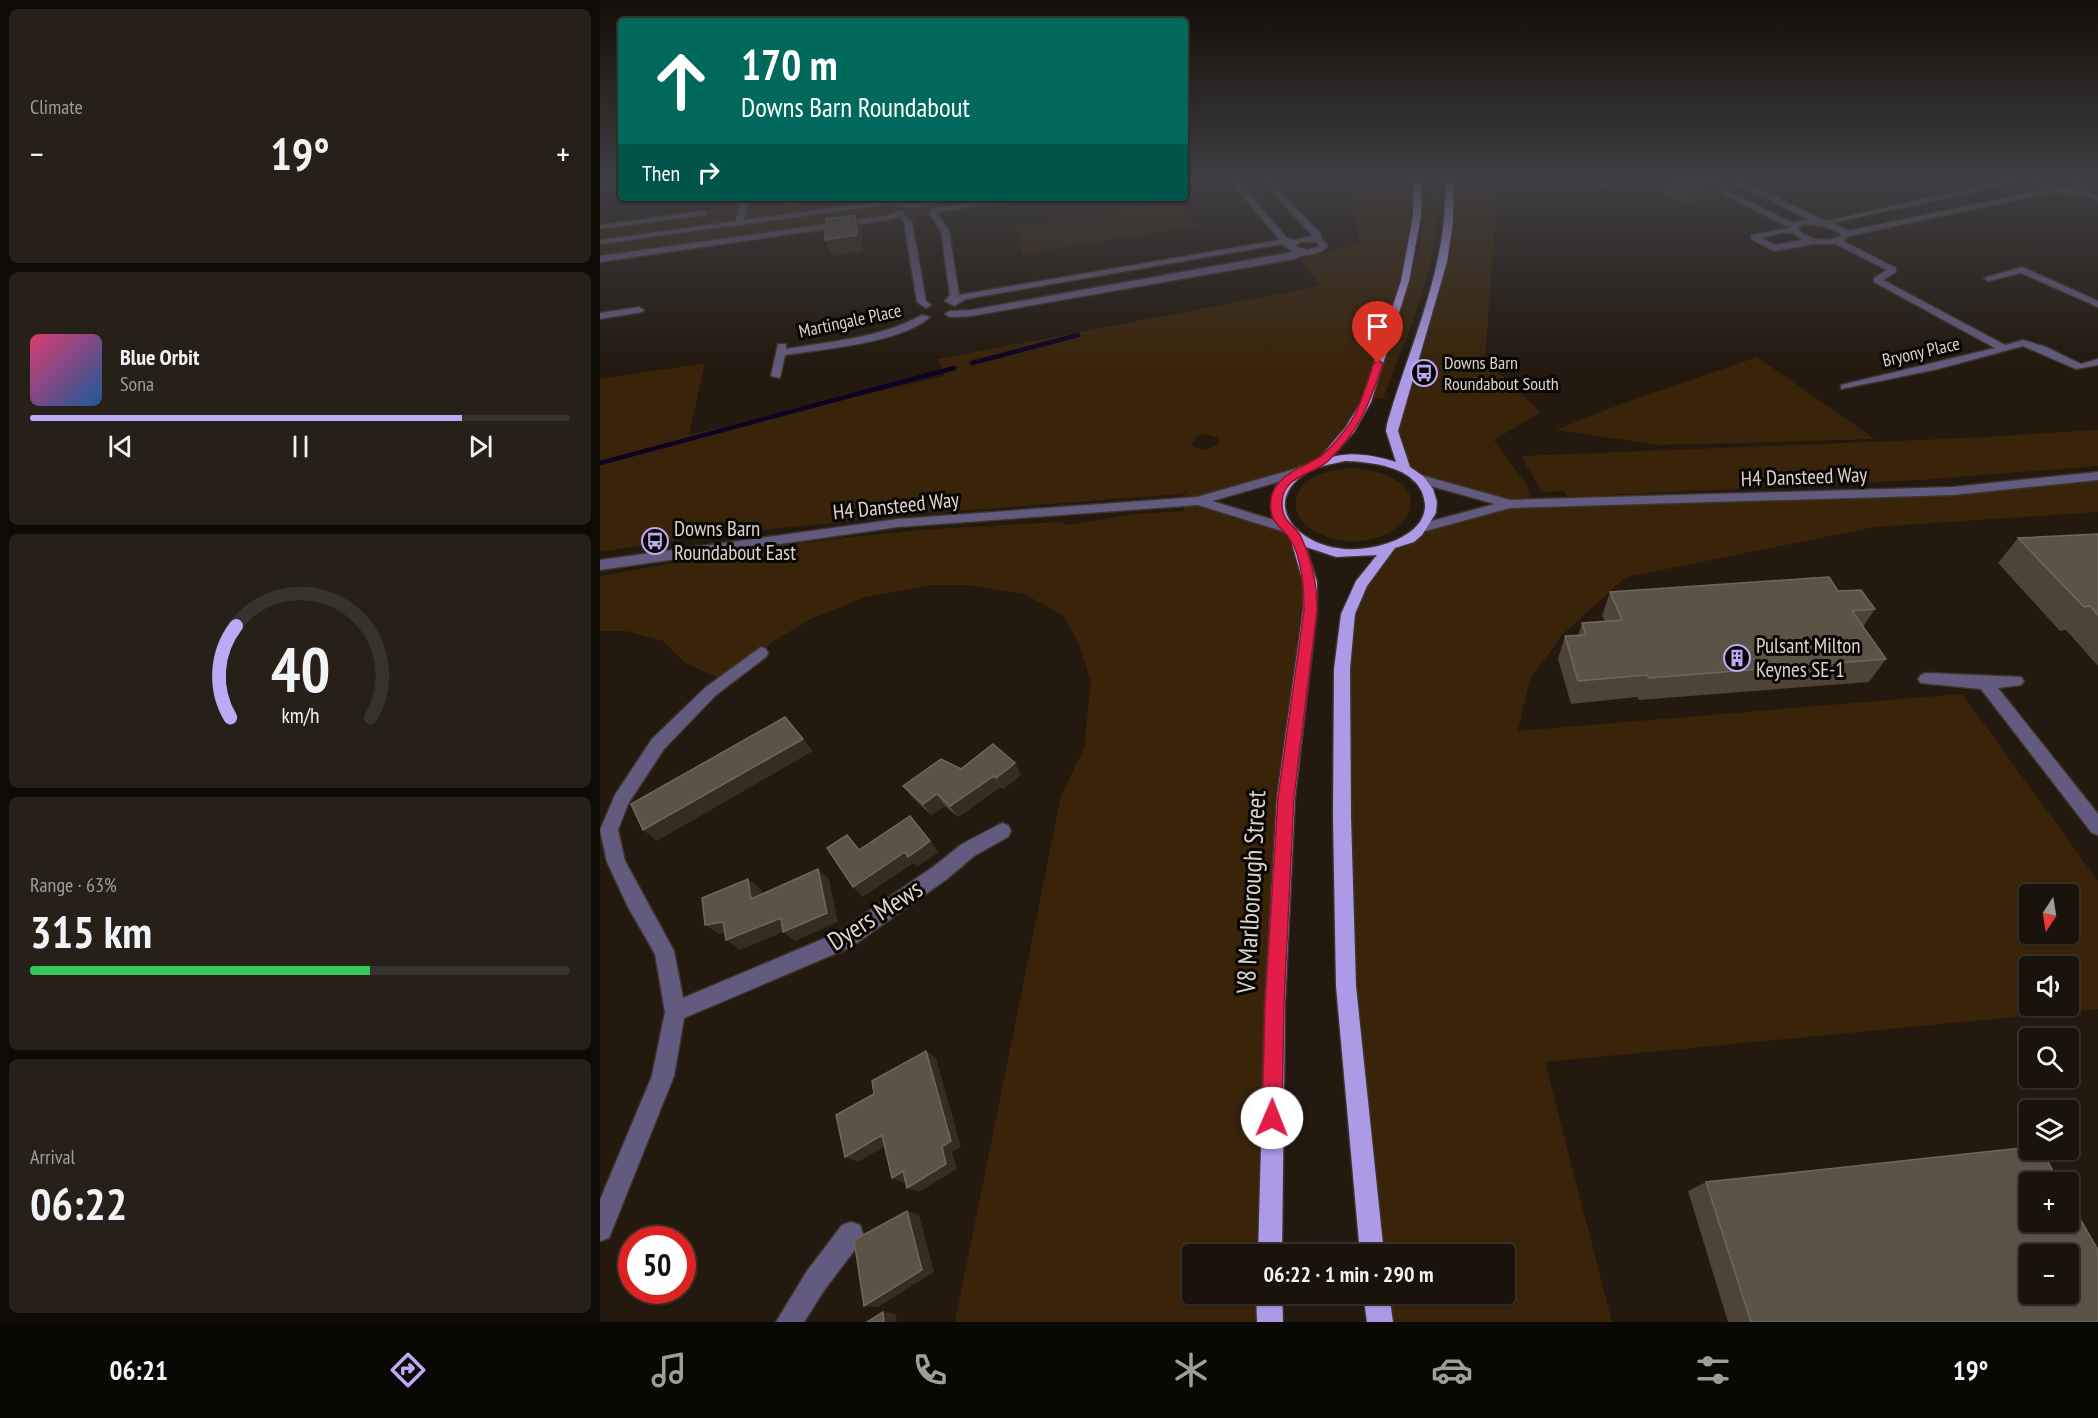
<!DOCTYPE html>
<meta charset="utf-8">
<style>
:root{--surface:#1a130b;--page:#272019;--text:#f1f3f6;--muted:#9f9e9d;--line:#38322c;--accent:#bbaaf6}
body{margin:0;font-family:"PT Sans Narrow",sans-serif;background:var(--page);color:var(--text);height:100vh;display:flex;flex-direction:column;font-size:22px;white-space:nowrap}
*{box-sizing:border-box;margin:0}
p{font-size:20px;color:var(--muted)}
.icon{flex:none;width:33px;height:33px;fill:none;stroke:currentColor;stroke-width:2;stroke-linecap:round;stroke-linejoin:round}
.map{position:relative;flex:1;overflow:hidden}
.drawer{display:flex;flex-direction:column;gap:9px;padding:9px;background:#0e0a06;width:600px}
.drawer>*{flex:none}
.top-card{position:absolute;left:18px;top:18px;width:570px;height:183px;border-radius:6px;box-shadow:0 2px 4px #0004,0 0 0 2px var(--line);background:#00695c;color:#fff;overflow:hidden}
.needle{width:39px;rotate:192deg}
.controls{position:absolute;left:1419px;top:884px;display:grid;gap:12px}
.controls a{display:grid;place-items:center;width:60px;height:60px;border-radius:6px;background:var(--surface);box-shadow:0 2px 4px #0004,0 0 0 2px var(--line);font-size:30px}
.speed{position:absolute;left:18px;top:1226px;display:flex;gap:12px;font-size:30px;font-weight:700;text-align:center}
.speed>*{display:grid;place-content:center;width:78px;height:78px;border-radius:50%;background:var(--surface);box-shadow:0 2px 4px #0004,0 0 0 2px var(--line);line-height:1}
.speed .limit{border:9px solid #d22;background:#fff;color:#111}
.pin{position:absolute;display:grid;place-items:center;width:51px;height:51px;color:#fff;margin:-62px -26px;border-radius:50% 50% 50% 0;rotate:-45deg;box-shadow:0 0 6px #0007}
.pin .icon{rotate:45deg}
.me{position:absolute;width:66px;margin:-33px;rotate:1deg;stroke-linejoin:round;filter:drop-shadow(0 0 4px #0008)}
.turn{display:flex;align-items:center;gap:21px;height:126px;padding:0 24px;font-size:27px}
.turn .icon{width:78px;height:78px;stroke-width:2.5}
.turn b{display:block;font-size:42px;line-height:51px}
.then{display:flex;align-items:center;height:57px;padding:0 24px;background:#0003;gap:12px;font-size:22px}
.big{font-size:45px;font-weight:600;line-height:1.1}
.drawer .tile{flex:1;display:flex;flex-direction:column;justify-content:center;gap:9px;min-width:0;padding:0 21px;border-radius:9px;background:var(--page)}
.drawer .dial{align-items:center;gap:0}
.dial svg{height:156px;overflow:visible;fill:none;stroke:var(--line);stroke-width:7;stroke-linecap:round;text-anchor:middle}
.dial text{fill:var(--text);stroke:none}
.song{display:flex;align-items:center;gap:18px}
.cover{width:72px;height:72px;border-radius:9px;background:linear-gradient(135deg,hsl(340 70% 55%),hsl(210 70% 35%))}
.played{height:6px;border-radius:3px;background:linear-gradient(90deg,var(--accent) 80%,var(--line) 80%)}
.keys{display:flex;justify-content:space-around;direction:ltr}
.heat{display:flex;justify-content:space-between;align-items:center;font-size:33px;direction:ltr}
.charge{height:9px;border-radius:4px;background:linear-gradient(90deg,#34c759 63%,var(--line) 0)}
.trip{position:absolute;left:582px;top:1244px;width:333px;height:60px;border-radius:6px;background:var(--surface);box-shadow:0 2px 4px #0004,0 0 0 2px var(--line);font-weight:600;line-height:60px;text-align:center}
.dock{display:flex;height:96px;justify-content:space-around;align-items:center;background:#0a0804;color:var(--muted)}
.dock .icon{width:42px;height:42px}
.dock .current{color:var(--accent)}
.dock b{font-size:27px;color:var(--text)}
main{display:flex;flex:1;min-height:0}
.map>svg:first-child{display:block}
</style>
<main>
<section class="drawer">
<div class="tile"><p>Climate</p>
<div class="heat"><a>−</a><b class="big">19°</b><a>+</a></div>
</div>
<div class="tile">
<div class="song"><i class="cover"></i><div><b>Blue Orbit</b><p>Sona</p></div></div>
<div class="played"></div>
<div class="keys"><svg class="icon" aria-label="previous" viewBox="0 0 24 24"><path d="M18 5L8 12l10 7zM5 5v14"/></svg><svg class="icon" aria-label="pause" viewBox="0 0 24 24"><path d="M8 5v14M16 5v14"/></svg><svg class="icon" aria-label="next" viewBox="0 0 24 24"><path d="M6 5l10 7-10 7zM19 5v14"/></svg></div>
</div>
<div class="tile dial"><svg viewBox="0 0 100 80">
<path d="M14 69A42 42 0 1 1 86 69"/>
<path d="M14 69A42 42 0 0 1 17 22" stroke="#bbaaf6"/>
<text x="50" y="56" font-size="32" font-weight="700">40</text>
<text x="50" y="72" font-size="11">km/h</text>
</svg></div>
<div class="tile"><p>Range · 63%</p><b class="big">315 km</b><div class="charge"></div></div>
<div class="tile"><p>Arrival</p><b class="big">06:22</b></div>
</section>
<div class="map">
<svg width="1498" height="1322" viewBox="0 0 1498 1322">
<rect width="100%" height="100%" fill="#23190f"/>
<path fill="#39240a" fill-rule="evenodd" d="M 623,181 L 817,181 L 805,281 L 766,402 L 722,461 L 599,501 L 685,528 L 696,538 L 710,610 L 696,639 L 702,665 L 670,1254 L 592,1254 L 592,1293 L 667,1293 L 661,1322 L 355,1322 L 461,796 L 484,748 L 491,682 L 479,643 L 463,616 L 425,594 L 367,585 L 331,585 L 266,597 L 213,618 L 175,640 L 125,681 L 84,662 L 63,641 L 26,631 L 0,631 L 0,576 C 81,561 162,548 243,538 C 315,529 389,526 461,522 L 466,525 L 536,514 L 585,511 L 580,502 L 588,489 L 582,494 L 331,513 L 92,537 L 0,552 L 0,379 L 105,363 L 89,435 L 344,376 L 338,359 L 721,286 L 700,259 L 760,243 L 747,186 L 643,201 ZM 606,434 L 617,437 L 620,441 L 618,445 L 604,450 L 594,447 L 592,443 L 598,436 Z
M 832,181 L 838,181 C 844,256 809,330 783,399 L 772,398 C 793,339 812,282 824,221 C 827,205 833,199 832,181 Z
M 856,181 L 908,181 L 898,183 L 885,360 L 941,412 L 894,440 L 927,485 L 932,504 L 1353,491 L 1498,475 L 1498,512 L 1275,527 L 1026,577 L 962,635 L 930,679 L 918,731 L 1362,694 L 1498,881 L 1498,1009 L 945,1062 L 1012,1322 L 785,1322 L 776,1293 L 904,1293 L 904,1254 L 772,1254 L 746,986 L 748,614 L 789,549 L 822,528 L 909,505 L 817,478 L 805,470 L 792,431 L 837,285 L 850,190 ZM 1430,894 L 1468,894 L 1468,933 L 1430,933 ZM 1430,966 L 1468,966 L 1468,1005 L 1430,1005 Z
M 1193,181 L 1288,181 L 1221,194 Z
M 117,198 L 175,198 L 175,202 L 203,198 L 456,198 L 0,262 L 0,224 L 114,209 Z
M 579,201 L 598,226 L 423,254 L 415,226 Z
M 1157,357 L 1275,439 L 1060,445 L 956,430 L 1024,403 Z
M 1498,430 L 1498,466 L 1320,480 L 967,497 L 964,491 L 942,492 L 921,456 L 1368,438 Z
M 755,468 C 867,481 789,573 712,530 C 700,523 693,510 697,496 C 704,473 735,469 755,468 Z"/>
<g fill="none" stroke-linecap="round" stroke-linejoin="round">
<path stroke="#0e0225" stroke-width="4.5" d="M 372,363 L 478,335
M 0,463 L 354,368"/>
<defs>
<path id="minor" d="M 630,181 L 638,181 L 687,238 L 693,240 L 713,236 L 662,181 L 670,181 L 721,234 L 721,238 L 728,246 C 718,257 705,253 694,259 L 371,316 L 350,317 L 345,314 L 350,311 L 371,310 L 693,252 L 682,244 L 366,299 L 354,306 L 345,301 L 350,295 L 341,231 L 329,213 L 333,208 L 405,198 L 425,198 L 336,212 L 349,231 L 359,295 L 680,240 ZM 701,242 L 717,242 L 719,246 L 708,250 L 695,246 Z
M 1098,181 L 1108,181 L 1193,223 L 1207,219 L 1132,181 L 1142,181 L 1226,221 L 1406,181 L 1421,181 L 1233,223 L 1248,231 L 1444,190 L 1427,181 L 1436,181 L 1462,189 L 1479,187 L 1472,181 L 1481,181 L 1487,187 L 1484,191 L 1498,196 L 1498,200 L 1476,193 L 1453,192 L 1249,236 L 1243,241 L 1296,268 L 1296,272 L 1283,280 L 1405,345 L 1423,340 L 1446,347 L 1481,364 L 1498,359 L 1498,365 L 1476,369 L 1423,346 L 1338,369 L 1241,389 L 1241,385 L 1395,348 L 1274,282 L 1274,278 L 1287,270 L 1236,244 L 1214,244 L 1174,251 L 1151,239 L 1151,235 L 1190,228 ZM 1203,224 L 1223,226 L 1240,233 L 1241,236 C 1226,243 1209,240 1197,229 ZM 1181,233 L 1193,233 L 1203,240 L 1175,245 L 1162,238 Z
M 21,184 L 21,188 L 0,191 L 0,187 Z
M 141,198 L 149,198 L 144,220 L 290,200 L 308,203 L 343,198 C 329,207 306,211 290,204 L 0,244 L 0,240 L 136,221 Z
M 202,198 L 222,198 L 190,204 L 186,202 Z
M 103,211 L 106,211 L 106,215 L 0,229 L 0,225 Z
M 301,211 L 304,211 L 304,215 L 286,220 L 0,262 L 0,256 L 285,216 Z
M 305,215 L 312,222 L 326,301 L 331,305 L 326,308 L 317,302 L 304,222 L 301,217 Z
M 1422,267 L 1498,301 L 1498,307 L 1421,273 L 1388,281 L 1384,278 Z
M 39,307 L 44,310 L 42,312 L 0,319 L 0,313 Z
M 322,315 L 330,317 C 301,343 224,349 185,355 L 180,378 L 171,376 L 178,344 L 186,344 L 186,349 C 233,341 280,338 322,315 Z
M 698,468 L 702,469 L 702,475 L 612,501 L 690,525 L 691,528 L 685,532 L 598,505 L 298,527 L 0,570 L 0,560 L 298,519 L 597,497 Z
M 1498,472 L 1498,480 L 1353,495 L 910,508 L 822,532 L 816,528 L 817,525 L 895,504 L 813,481 L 811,478 L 817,474 L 910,500 L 1353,487 Z
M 161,647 L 166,649 L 168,653 L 166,657 L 116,695 L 64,749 L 28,804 L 18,830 L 25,861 L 74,951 L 83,998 L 237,933 L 333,867 L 362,844 L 402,823 L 408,825 L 411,831 L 408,837 L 374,856 L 347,879 L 251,947 L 84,1018 L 74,1076 L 9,1238 L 0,1241 L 0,1200 L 52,1076 L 65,1012 L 55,954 L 28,907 L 7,862 L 0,830 L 15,795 L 52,739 L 106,687 Z
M 1326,673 L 1421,677 L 1424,681 L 1421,685 L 1398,688 L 1498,814 L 1498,835 L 1492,833 L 1381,689 L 1321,683 L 1318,679 L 1321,675 Z
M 251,1222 L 260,1225 L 263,1234 L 260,1243 L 225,1289 L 204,1322 L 176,1322 L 207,1271 L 242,1225 Z"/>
<path id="major" d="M 813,181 L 821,181 L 821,216 L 809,281 L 771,402 L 754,432 L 732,457 C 753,451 776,456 796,462 L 786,431 L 787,424 C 810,344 849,265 845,181 L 853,181 L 853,222 L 847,262 L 798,431 L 810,467 L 823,476 L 833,489 L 837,502 L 836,513 L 822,535 L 814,542 L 795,548 L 767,586 L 755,614 L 750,669 L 751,817 L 756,986 L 784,1254 L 760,1254 L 736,986 L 733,817 L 734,669 L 741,614 L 756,581 L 777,555 L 736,557 L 706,547 L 717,582 L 717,610 L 695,797 L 685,1004 L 682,1254 L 658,1254 L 665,1004 L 677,797 L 703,610 L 703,582 L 690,537 L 682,530 L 671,508 L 677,485 L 699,467 L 716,462 L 745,428 L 761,402 L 801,281 L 813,216 ZM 745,461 C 773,462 822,467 825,504 C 826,517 817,528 807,534 C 789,546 758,552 737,548 C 696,542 661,503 706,473 C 716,466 733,464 745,461 Z
M 656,1293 L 682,1293 L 683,1322 L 657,1322 Z
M 763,1293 L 789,1293 L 793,1322 L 767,1322 Z"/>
</defs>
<use href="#minor" stroke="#3d3329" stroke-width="3"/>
<use href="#major" stroke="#3d3329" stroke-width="3"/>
<use href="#minor" fill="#635b7f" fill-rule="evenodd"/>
<use href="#major" fill="#ac9ae7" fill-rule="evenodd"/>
</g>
<path fill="#4d4337" d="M 991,181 L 1121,181 L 1119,197 L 1084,204 L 1053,186 L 1012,193 Z
M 1498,534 L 1498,666 L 1466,630 L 1460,631 L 1398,563 L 1418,538 Z
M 1238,591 L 1275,609 L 1263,627 L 1286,659 L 1269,682 L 1039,700 L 1037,697 L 971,704 L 958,659 L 965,636 L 978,636 L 982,623 L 1005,621 L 1002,616 L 1010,592 Z
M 361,769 L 421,775 L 403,789 L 401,787 L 358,817 L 345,806 L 331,815 L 312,797 L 303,786 Z
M 1106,1182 L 1498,1322 L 1128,1322 L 1088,1191 Z"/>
<path fill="#362c20" d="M 1015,181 L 1054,181 L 1053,186 L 1012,193 Z
M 1124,182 L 1119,197 L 1084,204 L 1088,189 Z
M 255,215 L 262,230 L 263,251 L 232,256 L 225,240 Z
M 185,717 L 213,751 L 57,841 L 43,830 Z
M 415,763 L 421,775 L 403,789 L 396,778 Z
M 394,776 L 401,787 L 358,817 L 350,806 Z
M 337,794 L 345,806 L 331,815 L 323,804 Z
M 330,841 L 339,852 L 317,867 L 314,863 L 263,897 L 253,887 L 305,852 Z
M 218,869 L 229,879 L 238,922 L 195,941 L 183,932 L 140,950 L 126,940 Z
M 148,879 L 161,889 L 164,909 L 151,899 Z
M 123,922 L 137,931 L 119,934 L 105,925 Z
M 326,1051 L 336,1058 L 361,1147 L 352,1152 L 357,1169 L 319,1192 L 307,1188 L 342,1147 Z
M 282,1135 L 294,1141 L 258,1162 L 245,1157 Z
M 303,1171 L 315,1176 L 304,1183 L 292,1178 Z
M 307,1211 L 319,1215 L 334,1272 L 278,1307 L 264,1306 Z
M 283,1312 L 296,1314 L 297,1322 L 284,1322 Z"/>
<path fill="#5c5347" stroke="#70675c" stroke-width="1.5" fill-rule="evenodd" d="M 1074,181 L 1121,181 L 1124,182 L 1088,189 Z
M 255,215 L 257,235 L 225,240 L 226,219 Z
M 1498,534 L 1498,615 L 1490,606 L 1484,607 L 1418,538 Z
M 1229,577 L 1238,591 L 1261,590 L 1275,609 L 1252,611 L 1286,659 L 1049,678 L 1047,675 L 978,681 L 965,636 L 986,635 L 982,623 L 1022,620 L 1010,592 Z
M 185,717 L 203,739 L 43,830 L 31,804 Z
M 393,744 L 415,763 L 396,778 L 394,776 L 350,806 L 337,794 L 323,804 L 303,786 L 341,759 L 361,769 Z
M 310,816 L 330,841 L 308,857 L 305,852 L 253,887 L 227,848 L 247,835 L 259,850 Z
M 218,869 L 227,913 L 183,932 L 181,918 L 126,940 L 123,922 L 105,925 L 102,898 L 148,879 L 151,899 Z
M 326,1051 L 351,1141 L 342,1147 L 346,1164 L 307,1188 L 303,1171 L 292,1178 L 282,1135 L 245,1157 L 236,1115 L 274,1094 L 272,1081 Z
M 1430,1147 L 1430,1149 L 1441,1149 L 1459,1182 L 1430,1182 L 1430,1221 L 1468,1221 L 1468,1198 L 1498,1250 L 1498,1322 L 1151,1322 L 1106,1182 ZM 1430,1254 L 1468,1254 L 1468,1293 L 1430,1293 Z
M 307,1211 L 322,1270 L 264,1306 L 254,1240 Z
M 283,1312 L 284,1322 L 267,1322 Z"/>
<linearGradient id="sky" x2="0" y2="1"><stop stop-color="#130e08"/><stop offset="0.49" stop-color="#3f3e42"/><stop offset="1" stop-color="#3f3e42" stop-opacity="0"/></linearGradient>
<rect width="1498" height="366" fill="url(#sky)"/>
<path fill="#e11d48" stroke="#92132f" stroke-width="1.5" d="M 778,360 L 783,363 C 770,403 759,431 728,461 C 713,475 684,475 682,501 C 681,525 696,523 702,539 C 713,563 717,584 717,610 L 694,797 L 684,1004 L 682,1118 L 679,1125 L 672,1128 L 665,1125 L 662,1118 L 665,1004 L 678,797 L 704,610 C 704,591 702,556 690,539 C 680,525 668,522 671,500 C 674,476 699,469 716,459 C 726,454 738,439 745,430 C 760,411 766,385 774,363 Z"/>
<defs>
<symbol id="bus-ring" viewBox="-11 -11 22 22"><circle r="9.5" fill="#090603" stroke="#bbaaf6" stroke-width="1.5"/><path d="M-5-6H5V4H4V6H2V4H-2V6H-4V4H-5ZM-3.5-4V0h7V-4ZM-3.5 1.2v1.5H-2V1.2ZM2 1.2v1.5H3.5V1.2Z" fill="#bbaaf6"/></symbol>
<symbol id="building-ring" viewBox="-11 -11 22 22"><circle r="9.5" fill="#090603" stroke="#bbaaf6" stroke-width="1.5"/><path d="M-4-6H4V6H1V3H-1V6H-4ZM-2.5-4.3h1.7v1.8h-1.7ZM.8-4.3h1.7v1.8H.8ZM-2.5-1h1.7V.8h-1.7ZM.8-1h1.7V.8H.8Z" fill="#bbaaf6"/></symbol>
</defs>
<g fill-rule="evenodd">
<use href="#bus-ring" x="809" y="358" width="30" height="30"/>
<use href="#bus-ring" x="40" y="526" width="30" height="30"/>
<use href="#building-ring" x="1122" y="643" width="30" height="30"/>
</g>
<g text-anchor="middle" stroke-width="6" stroke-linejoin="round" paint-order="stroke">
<g font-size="18" fill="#dad4cc" stroke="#090603">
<text transform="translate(250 321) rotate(-12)" y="6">Martingale Place</text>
<text transform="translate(1321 352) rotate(-13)" y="6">Bryony Place</text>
</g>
<g font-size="18" fill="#dad4cc" stroke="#090603" text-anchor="start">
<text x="844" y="369">Downs Barn<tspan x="844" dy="21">Roundabout South</tspan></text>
</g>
<g font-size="21" fill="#dad4cc" stroke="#090603">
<text transform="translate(1204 477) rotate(-2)" y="7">H4 Dansteed Way</text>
<text transform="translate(296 506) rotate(-6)" y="7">H4 Dansteed Way</text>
</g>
<g font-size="21" fill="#dad4cc" stroke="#090603" text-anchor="start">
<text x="74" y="536">Downs Barn<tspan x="74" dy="24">Roundabout East</tspan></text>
<text x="1156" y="653">Pulsant Milton<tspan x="1156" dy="24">Keynes SE-1</tspan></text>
</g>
<g font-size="26" fill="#dad4cc" stroke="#090603">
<text transform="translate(651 892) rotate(-87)" y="9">V8 Marlborough Street</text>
<text transform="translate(275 915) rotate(-33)" y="9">Dyers Mews</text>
</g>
</g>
</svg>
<div class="controls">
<a><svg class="needle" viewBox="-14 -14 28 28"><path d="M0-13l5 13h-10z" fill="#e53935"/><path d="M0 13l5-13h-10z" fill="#9f9e9d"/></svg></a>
<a><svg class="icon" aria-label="sound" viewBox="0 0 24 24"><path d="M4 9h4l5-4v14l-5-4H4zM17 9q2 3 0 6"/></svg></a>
<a><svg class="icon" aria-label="search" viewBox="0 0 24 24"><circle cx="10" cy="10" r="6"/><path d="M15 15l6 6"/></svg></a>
<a><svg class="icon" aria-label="layers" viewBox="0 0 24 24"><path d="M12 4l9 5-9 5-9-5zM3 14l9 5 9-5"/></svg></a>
<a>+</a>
<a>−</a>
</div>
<div class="speed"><div class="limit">50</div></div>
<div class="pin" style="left:778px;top:363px;background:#d93025"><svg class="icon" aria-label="arrive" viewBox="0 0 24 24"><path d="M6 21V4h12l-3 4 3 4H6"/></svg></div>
<svg class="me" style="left:672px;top:1118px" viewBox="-20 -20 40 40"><circle r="19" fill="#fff"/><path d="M0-13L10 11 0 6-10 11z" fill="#e11d48"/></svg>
<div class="trip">06:22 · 1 min · 290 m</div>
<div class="top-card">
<div class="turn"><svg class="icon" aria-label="ahead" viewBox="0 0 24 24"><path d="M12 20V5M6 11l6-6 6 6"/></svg><div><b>170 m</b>Downs Barn Roundabout</div></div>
<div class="then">Then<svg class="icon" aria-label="right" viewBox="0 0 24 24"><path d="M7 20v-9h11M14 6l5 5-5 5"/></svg></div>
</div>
</div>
</main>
<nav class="dock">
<b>06:21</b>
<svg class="icon current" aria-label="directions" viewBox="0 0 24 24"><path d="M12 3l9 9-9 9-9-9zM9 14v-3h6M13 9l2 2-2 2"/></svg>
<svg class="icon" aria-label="music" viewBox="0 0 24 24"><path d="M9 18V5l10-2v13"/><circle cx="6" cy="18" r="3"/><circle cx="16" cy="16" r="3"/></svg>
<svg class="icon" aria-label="phone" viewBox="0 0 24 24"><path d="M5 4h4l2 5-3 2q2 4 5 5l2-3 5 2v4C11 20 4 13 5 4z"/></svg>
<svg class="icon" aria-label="climate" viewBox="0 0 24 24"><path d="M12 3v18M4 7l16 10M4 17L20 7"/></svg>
<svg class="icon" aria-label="car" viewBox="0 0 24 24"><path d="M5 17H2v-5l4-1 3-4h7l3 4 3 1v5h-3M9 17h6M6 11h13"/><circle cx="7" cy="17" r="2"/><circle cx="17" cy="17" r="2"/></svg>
<svg class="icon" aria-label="filters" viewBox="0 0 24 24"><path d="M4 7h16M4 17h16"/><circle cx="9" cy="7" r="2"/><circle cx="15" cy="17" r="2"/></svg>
<b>19°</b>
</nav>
